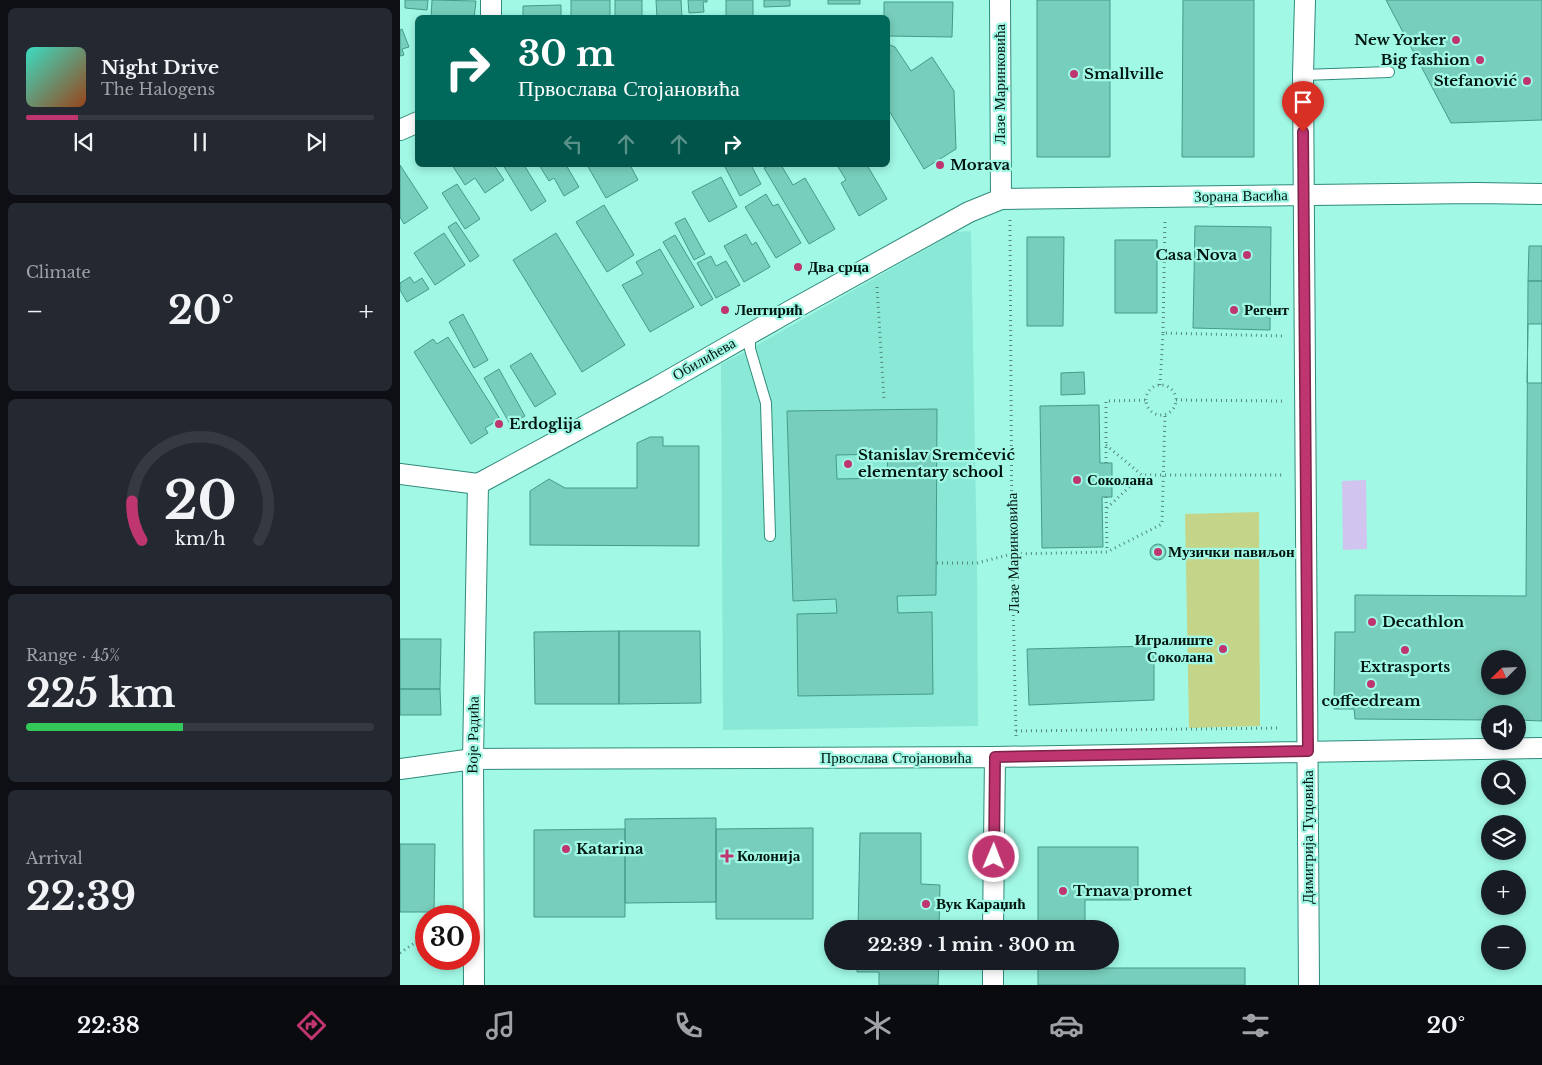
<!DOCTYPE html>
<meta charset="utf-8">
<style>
:root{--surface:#171b24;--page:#242831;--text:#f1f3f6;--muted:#9ea1a6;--line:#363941;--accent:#bf3570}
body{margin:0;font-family:"Libre Baskerville",serif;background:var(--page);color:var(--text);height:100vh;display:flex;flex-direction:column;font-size:19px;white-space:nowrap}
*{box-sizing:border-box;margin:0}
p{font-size:16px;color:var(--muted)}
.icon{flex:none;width:28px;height:28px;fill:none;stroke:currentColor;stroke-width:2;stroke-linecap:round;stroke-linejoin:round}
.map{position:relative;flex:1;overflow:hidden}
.drawer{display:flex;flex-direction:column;gap:8px;padding:8px;background:#0d0f14;width:400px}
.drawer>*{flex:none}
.guide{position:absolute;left:15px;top:15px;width:475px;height:152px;border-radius:8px;box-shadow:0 2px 8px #0003;background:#00695c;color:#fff;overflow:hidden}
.needle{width:32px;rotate:246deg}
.buttons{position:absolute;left:1081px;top:650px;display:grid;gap:10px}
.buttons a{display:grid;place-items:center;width:45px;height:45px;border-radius:50%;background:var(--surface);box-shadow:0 2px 8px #0003;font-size:25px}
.speed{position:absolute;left:15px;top:905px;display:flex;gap:10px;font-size:25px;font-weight:700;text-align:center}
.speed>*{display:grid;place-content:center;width:65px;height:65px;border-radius:50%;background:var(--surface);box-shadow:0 2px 8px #0003;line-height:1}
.speed .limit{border:8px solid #d22;background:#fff;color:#111}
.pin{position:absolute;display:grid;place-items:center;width:42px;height:42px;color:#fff;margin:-51px -21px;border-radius:50% 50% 50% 0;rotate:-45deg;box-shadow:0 0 5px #0007}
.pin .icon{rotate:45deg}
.me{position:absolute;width:55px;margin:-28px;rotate:1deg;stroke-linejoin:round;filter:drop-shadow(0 0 4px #0008)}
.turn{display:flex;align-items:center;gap:18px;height:105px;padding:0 20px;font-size:22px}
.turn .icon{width:65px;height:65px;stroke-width:2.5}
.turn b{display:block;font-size:35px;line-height:42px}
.lanes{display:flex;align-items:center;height:48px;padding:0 20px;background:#0003;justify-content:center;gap:25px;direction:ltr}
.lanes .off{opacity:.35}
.big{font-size:38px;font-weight:700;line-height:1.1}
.drawer .widget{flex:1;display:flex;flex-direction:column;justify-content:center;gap:8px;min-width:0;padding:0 18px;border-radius:8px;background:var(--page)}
.drawer .dial{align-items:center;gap:0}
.dial svg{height:130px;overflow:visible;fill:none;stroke:var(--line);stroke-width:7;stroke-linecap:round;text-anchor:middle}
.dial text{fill:var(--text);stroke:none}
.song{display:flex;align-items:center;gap:15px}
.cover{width:60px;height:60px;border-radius:8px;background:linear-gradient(135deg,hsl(170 70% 55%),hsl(20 70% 35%))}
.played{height:5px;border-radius:2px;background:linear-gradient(90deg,var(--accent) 15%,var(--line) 15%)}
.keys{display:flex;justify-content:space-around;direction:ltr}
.heat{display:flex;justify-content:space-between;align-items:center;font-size:28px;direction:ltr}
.charge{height:8px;border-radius:4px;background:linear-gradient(90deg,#34c759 45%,var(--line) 0)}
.trip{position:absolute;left:424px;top:920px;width:295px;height:50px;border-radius:25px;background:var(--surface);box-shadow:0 2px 8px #0003;font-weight:700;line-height:50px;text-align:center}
.dock{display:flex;height:80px;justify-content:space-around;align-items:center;background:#090b0e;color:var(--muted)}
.dock .icon{width:35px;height:35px}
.dock .selected{color:var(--accent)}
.dock b{font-size:22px;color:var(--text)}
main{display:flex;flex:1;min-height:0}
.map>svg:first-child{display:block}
</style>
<main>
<section class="drawer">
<div class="widget">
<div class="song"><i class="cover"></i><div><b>Night Drive</b><p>The Halogens</p></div></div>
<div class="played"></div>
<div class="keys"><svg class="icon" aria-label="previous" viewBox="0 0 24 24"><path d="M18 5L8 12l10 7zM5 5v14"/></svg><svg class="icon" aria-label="pause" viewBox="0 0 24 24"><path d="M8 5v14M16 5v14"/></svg><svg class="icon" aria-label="next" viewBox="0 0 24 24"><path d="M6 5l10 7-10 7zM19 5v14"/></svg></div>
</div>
<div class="widget"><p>Climate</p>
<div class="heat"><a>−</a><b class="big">20°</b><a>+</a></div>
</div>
<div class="widget dial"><svg viewBox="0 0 100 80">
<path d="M14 69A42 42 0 1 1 86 69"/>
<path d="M14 69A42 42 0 0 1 8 45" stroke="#bf3570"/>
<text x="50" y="56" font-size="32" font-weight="700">20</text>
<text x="50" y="72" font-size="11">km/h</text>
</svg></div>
<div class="widget"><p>Range · 45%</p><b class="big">225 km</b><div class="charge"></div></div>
<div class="widget"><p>Arrival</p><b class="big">22:39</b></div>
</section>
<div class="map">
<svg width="1142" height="985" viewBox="0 0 1142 985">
<rect width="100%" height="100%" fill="#a1f8e5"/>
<path fill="#8ae9d6" d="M 571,231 L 577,563 L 578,726 L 323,730 L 321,364 L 350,349 L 556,232 Z"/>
<path fill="#c4d589" d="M 859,512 L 860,726 L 789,728 L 785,514 Z"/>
<path fill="#d1c4ef" d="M 966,480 L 967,549 L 943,550 L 942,481 Z"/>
<path fill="#78cebc" stroke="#449b8a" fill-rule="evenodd" d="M 5,0 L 28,0 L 27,10 L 5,8 Z
M 32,0 L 76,1 L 74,18 L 31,18 Z
M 171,0 L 210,0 L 210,18 L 171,18 Z
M 215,0 L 242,0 L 242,18 L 215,18 Z
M 256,0 L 281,0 L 282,18 L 257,18 Z
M 288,0 L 307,0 L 307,2 L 303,2 L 304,12 L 289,13 Z
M 326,0 L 353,0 L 353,18 L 326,18 Z
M 364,0 L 390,0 L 390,6 L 364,7 Z
M 428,0 L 460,0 L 460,4 L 428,4 Z
M 637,0 L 710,0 L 710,157 L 637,157 Z
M 783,0 L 854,0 L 854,157 L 782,157 Z
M 986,0 L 1142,0 L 1142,120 L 1051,123 Z
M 484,2 L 553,2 L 552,37 L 488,36 L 488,18 L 484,18 Z
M 161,5 L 161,18 L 123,18 L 123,6 Z
M 2,29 L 9,47 L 2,49 L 4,55 L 0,56 L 0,30 Z
M 488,44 L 495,47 L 511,71 L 532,57 L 554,91 L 556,149 L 524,169 L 488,109 Z
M 0,165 L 28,208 L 4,224 L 0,217 Z
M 52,165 L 94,165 L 104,180 L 85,193 L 75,178 L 65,185 Z
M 103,165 L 124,165 L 146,201 L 131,211 Z
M 139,165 L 166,165 L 179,187 L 164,196 L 154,178 L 149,181 Z
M 187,165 L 230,165 L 238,180 L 206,198 Z
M 324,165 L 351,165 L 361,184 L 340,196 Z
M 370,165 L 381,165 L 393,185 L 405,178 L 435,229 L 409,244 L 364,168 Z
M 437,165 L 467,165 L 487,199 L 459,216 L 441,183 L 446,180 Z
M 321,177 L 337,207 L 309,222 L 292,192 Z
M 57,184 L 80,219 L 65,229 L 42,193 Z
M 366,194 L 373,206 L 378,204 L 401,243 L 376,258 L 345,207 Z
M 204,205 L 234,255 L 207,272 L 176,222 Z
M 285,218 L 305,254 L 294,260 L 275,223 Z
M 56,222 L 79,256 L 70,262 L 48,227 Z
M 795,226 L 871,227 L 870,330 L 793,328 Z
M 44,233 L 65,265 L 35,285 L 14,253 Z
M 156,233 L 225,345 L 182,372 L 113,260 Z
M 346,234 L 352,245 L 356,242 L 370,267 L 344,282 L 324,246 Z
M 275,235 L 313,299 L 301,306 L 263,242 Z
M 627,237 L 664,237 L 663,326 L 627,326 Z
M 715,240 L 757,240 L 757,313 L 715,313 Z
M 1129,246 L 1142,246 L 1142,281 L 1128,281 Z
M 260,249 L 294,307 L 250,332 L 222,285 L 243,274 L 236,262 Z
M 311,256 L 316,266 L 326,261 L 340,285 L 316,298 L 297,263 Z
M 10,277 L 14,283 L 22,278 L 29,289 L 7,302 L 0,290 L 0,283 Z
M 1128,281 L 1142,281 L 1142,721 L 1118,720 L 1118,714 L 1090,714 L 1090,720 L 955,719 L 954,709 L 934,709 L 935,632 L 955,632 L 955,595 L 1126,596 ZM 1090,659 L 1118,659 L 1118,686 L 1090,686 Z
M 63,314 L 88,360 L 74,368 L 49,322 Z
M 1128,324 L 1142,324 L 1142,383 L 1127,383 Z
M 48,337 L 100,419 L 85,428 L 88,433 L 71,444 L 14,352 L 33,339 L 37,344 Z
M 131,353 L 156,394 L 135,407 L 110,366 Z
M 99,369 L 125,416 L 110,424 L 84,378 Z
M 684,372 L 685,394 L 661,395 L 661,373 Z
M 699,405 L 700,463 L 712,463 L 712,497 L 702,497 L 703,547 L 642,548 L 640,406 Z
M 537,409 L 536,595 L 497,596 L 498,613 L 532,612 L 533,694 L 398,696 L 397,614 L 437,613 L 436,599 L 393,601 L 387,411 ZM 487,454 L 488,478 L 437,479 L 436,455 Z
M 250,437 L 263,437 L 263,446 L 299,446 L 299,546 L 130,545 L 130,491 L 149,479 L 165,488 L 237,488 L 237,443 Z
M750 552a8 8 0 1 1 16 0a8 8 0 1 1-16 0Z
M 219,631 L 300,631 L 301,703 L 219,704 Z
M 219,631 L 219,704 L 135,704 L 134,632 Z
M 0,639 L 41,639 L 40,689 L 0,689 Z
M 754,646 L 754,700 L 629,705 L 627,649 Z
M 0,689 L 40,689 L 41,715 L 0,715 Z
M 316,818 L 316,902 L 225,903 L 225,819 Z
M 413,828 L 413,919 L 316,919 L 316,829 Z
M 225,829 L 225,917 L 134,917 L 134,830 Z
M 460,833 L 521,833 L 521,884 L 540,885 L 539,929 L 458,929 Z
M 0,844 L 35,844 L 34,912 L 0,912 Z
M 638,847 L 738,847 L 738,900 L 685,900 L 685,929 L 638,929 Z
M 457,961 L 539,961 L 538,985 L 479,985 L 479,972 L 457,972 Z
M 638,961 L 685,961 L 685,967 L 638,968 Z
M 638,968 L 845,968 L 845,985 L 638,985 Z"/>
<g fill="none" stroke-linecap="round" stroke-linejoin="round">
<defs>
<path id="service" d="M 903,75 L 989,72
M 350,334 L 350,349 L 366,403 L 370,536"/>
<path id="minor" d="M 600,0 L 601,199
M 905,0 L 903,75 L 909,985
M 91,18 L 91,0
M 0,130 L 18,122
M 0,474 L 78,484 L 257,387 L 390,311 L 569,212 L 601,199 L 1076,193 L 1142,194
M 0,769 L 73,759 L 595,757 L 1142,748
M 593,929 L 595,757
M 74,985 L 73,759 L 78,484
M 593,985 L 593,961"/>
</defs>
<use href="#service" stroke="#318b7b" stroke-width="12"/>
<use href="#minor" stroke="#318b7b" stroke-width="22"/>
<path stroke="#538a7d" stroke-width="3" stroke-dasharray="1 4" stroke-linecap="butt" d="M 610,220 L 612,554 L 616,736
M 477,287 L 484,399
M 763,333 L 765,219
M 760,385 L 763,333 L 883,336
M746 400a15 15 0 1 1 30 0a15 15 0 1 1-30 0Z
M 776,400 L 884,401
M 706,445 L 742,475 L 884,475
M 706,463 L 706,401 L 747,400
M 706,497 L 707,552
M 707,508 L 742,475
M 537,563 L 577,563 L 612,554 L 707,552 L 762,524 L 765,414
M 616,731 L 880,728
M 0,953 L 26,935"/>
<use href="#service" stroke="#fff" stroke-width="10"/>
<use href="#minor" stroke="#fff" stroke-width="20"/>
</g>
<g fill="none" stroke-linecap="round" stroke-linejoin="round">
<defs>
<path id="route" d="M 594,857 L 595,757 L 908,751 L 903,132"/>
</defs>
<use href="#route" stroke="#7c2249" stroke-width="12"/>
<use href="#route" stroke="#bf3570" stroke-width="9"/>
</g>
<g fill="#bf3570" stroke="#a1f8e5" stroke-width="2">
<circle cx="1056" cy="40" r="5"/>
<circle cx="1080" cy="60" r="5"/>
<circle cx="674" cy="74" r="5"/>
<circle cx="1127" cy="81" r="5"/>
<circle cx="540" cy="165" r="5"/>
<circle cx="847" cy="255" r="5"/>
<circle cx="398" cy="267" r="5"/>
<circle cx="325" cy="310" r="5"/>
<circle cx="834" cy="310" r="5"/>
<circle cx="99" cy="424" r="5"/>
<circle cx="448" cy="464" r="5"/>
<circle cx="677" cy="480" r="5"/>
<circle cx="758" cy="552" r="5"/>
<circle cx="972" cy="622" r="5"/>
<circle cx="823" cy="649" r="5"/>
<circle cx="1005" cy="650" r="5"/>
<circle cx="971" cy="684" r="5"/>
<circle cx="166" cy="849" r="5"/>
<path d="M324.5 848.5h5v5h5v5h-5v5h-5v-5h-5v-5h5z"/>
<circle cx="663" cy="891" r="5"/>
<circle cx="526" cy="904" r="5"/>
</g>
<g text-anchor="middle" stroke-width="4.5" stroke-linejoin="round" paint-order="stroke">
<g font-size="15" font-weight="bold" fill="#001510" stroke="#a1f8e5" text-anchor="start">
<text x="1046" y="45" text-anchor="end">New Yorker</text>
<text x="1070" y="65" text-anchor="end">Big fashion</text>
<text x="684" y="79">Smallville</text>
<text x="1117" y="86" text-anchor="end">Stefanović</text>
<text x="550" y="170">Morava</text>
<text x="837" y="260" text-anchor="end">Casa Nova</text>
<text x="408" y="272">Два срца</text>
<text x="335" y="315">Лептирић</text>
<text x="844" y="315">Регент</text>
<text x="109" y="429">Erdoglija</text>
<text x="458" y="460">Stanislav Sremčević<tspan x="458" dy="17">elementary school</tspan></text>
<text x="687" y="485">Соколана</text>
<text x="768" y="557">Музички павиљон</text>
<text x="982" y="627">Decathlon</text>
<text x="813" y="645" text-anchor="end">Игралиште<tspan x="813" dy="17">Соколана</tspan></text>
<text x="1005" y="672" text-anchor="middle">Extrasports</text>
<text x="971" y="706" text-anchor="middle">coffeedream</text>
<text x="176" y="854">Katarina</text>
<text x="337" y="861">Колонија</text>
<text x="673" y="896">Trnava promet</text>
<text x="536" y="909">Вук Караџић</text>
</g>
<g font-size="15" fill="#001510" stroke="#a1f8e5">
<text transform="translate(600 84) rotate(-90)" y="5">Лазе Маринковића</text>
<text transform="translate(841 196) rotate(-1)" y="5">Зорана Васића</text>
<text transform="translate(304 359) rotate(-30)" y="5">Обилићева</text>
<text transform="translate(613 553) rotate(-91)" y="5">Лазе Маринковића</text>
<text transform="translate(73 735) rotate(-89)" y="5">Воје Радића</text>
<text x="496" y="763">Првослава Стојановића</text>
<text transform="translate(908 837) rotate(-90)" y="5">Димитрија Туцовића</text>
</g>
</g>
</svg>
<div class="buttons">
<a><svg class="needle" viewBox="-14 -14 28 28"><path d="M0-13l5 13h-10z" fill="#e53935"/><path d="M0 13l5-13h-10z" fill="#9ea1a6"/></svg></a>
<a><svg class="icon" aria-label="sound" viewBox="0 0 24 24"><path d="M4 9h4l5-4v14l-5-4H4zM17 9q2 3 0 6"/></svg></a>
<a><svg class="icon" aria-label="search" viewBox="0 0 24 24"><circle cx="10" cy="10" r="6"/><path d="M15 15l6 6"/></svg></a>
<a><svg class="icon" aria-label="layers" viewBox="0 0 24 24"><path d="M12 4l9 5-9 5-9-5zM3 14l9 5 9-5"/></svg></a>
<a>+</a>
<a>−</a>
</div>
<div class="speed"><div class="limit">30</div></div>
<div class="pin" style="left:903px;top:132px;background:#d93025"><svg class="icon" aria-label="arrive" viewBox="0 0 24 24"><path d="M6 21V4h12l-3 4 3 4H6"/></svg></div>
<svg class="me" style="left:594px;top:857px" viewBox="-20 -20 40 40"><circle r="17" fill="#bf3570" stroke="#fff" stroke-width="3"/><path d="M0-11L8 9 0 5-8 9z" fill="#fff"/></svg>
<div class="trip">22:39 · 1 min · 300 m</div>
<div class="guide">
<div class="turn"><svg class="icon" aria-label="right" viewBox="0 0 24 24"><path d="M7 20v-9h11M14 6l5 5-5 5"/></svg><div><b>30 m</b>Првослава Стојановића</div></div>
<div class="lanes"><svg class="icon off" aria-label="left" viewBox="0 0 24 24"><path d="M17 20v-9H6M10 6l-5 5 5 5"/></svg><svg class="icon off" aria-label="ahead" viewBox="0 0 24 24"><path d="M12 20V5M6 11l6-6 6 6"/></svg><svg class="icon off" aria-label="ahead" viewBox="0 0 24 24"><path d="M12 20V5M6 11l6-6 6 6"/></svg><svg class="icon" aria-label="right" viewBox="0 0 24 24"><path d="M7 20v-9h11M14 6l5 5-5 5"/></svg></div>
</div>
</div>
</main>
<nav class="dock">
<b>22:38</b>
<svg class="icon selected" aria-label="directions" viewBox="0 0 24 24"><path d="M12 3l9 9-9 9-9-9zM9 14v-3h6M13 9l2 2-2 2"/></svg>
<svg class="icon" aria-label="music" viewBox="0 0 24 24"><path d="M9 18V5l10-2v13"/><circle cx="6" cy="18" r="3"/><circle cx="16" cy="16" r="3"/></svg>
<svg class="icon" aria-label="phone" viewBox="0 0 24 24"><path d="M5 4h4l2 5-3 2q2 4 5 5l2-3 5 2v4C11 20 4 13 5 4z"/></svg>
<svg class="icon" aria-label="climate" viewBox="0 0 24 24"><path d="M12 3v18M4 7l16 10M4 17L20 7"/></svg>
<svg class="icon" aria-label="car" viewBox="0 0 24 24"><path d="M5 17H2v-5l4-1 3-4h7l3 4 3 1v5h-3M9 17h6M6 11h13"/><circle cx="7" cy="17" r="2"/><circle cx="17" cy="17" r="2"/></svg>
<svg class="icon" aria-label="filters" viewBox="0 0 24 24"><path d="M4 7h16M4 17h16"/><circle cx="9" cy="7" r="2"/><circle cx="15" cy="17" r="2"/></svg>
<b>20°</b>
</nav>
